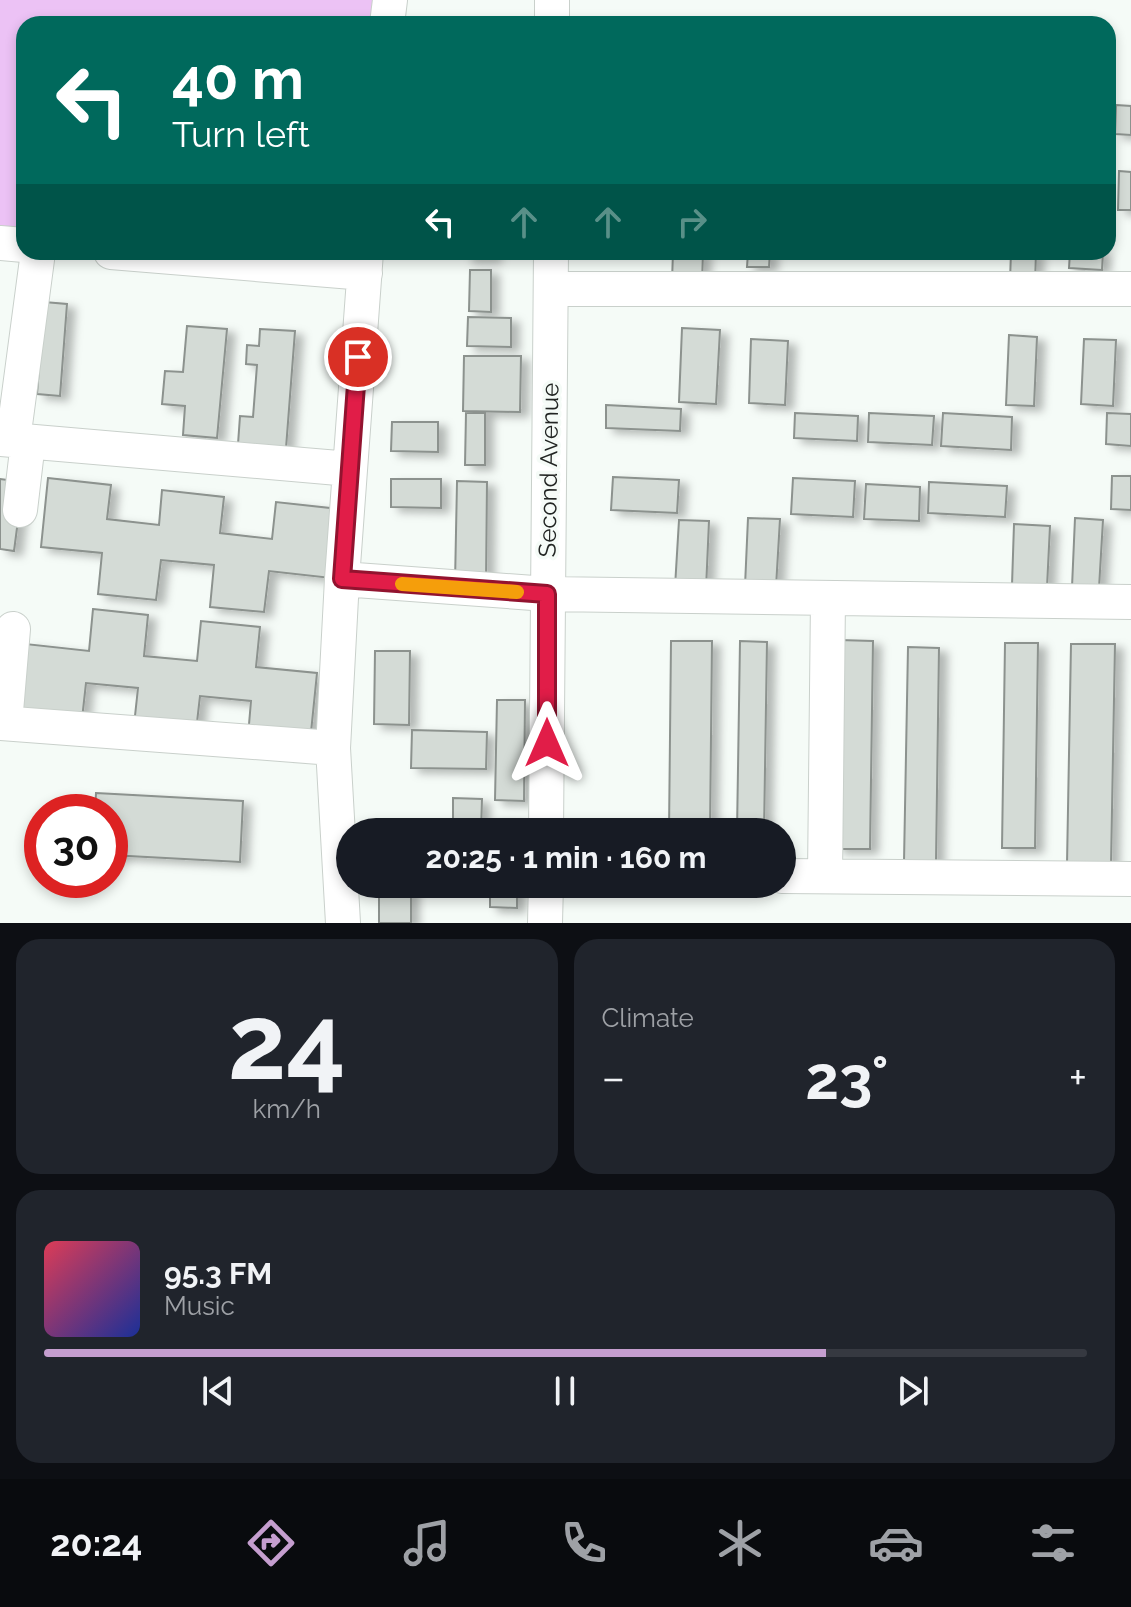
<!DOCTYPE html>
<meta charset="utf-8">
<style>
:root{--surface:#171b24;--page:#20242c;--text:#f1f3f6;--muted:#9ea1a6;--line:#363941;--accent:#c59ecf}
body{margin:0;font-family:Raleway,sans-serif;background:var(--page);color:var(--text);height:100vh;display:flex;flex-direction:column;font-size:30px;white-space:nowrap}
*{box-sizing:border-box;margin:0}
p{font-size:26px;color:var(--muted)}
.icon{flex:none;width:44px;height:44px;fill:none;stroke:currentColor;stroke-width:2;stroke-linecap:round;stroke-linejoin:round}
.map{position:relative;height:923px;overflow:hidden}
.details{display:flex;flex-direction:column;gap:16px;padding:16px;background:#0d0f14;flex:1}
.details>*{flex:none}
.guide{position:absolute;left:16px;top:16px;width:1100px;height:244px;border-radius:24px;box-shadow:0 4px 12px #0003;background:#00695c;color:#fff;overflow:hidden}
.speed{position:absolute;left:24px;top:794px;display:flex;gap:16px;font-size:40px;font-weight:700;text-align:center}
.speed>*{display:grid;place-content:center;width:104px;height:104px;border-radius:50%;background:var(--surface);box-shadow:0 4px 12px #0003;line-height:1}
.speed .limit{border:12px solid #d22;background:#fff;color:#111}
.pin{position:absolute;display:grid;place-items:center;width:68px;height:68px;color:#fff;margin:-34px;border:4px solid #fff;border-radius:50%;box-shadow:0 2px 8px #0007}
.me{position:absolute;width:88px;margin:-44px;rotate:0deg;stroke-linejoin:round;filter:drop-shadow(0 0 6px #0008)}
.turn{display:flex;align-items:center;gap:28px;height:168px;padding:0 24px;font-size:36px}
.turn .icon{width:104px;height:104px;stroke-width:2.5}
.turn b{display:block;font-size:56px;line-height:68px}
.lanes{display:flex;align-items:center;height:76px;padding:0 24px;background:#0003;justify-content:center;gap:40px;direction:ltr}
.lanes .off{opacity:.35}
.big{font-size:60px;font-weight:700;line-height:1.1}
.details .card{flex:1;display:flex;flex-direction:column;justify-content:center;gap:12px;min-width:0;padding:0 28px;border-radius:24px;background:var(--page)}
.details .dial{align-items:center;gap:0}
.dial b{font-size:104px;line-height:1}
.song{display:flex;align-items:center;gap:24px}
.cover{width:96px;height:96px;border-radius:12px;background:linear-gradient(135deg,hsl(350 70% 55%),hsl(230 70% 35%))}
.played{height:8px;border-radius:4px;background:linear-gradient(90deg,var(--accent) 75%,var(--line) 75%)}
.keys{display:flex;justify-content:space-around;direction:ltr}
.heat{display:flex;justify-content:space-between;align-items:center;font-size:44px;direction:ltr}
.details .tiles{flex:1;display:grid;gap:16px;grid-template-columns:1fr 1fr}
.card:last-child{grid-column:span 2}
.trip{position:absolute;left:336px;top:818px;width:460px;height:80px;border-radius:40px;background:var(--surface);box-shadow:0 4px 12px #0003;font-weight:700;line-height:80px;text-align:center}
.dock{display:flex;height:128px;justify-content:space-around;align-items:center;background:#090b0e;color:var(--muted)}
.dock .icon{width:56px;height:56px}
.dock .active{color:var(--accent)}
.dock b{font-size:36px;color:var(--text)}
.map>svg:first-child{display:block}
</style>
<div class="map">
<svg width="1131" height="923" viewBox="0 0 1131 923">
<defs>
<filter id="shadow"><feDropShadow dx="8" dy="4.5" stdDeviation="4" flood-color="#0004"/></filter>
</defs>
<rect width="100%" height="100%" fill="#f5fbf7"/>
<path fill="#ecc2f5" d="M 0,0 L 373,0 L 371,24 L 24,24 L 24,241 L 0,239 Z"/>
<path fill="#d4dbd6" stroke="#8c928e" stroke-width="2" filter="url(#shadow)" d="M 1116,105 L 1131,106 L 1131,135 L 1115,134 Z
M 1119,171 L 1131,172 L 1131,210 L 1118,210 Z
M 465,252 L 493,252 L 493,258 L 465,258 Z
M 673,252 L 703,252 L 702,282 L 672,281 Z
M 748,252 L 770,252 L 769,267 L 747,267 Z
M 1011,252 L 1036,252 L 1035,283 L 1010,281 Z
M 1070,252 L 1103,252 L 1102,270 L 1069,268 Z
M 470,270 L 491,270 L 491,312 L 469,311 Z
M 44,302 L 67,304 L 60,396 L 37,394 Z
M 468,317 L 511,318 L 511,347 L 467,346 Z
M 187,326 L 227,329 L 217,438 L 183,435 L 185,406 L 162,404 L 165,371 L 183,372 Z
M 682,328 L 720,330 L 716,404 L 679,402 Z
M 260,329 L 295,331 L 286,448 L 238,444 L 240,416 L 253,417 L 257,365 L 246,364 L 247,345 L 259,346 Z
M 1009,335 L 1037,337 L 1034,406 L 1006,405 Z
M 751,339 L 788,341 L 785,405 L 749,403 Z
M 1084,339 L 1116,340 L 1113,406 L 1081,404 Z
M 464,356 L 521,356 L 520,412 L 463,411 Z
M 606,405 L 681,409 L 680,431 L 606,428 Z
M 466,413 L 485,413 L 485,465 L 465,465 Z
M 795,413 L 858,416 L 857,441 L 794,438 Z
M 869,413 L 934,416 L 932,445 L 868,442 Z
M 943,413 L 1012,417 L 1011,450 L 941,446 Z
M 1107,413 L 1131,414 L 1131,446 L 1106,444 Z
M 392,422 L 438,422 L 438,452 L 391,451 Z
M 1112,476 L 1131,476 L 1131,510 L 1111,509 Z
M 613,477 L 679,480 L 677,513 L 611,510 Z
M 48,478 L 111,485 L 107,519 L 159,525 L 162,490 L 224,497 L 220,533 L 272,539 L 276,502 L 339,509 L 331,578 L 269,571 L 264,612 L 210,607 L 214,565 L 161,560 L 156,600 L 98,594 L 102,553 L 41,547 Z
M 793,478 L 855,481 L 853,517 L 791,514 Z
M 0,479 L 23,482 L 14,551 L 0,549 Z
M 391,479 L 441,479 L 441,508 L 391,507 Z
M 457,481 L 487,482 L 486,583 L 455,583 Z
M 929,482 L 1007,486 L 1005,517 L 928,513 Z
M 866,484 L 920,487 L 919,521 L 864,519 Z
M 748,518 L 780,519 L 776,587 L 745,586 Z
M 1075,518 L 1103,520 L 1099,588 L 1072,587 Z
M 679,520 L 709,521 L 706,589 L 675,587 Z
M 1014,524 L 1050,526 L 1047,587 L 1012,585 Z
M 93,609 L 148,615 L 144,656 L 197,661 L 201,621 L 260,627 L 256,667 L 317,673 L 310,742 L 248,736 L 251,701 L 200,696 L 196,731 L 134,725 L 138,688 L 86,683 L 82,719 L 19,713 L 26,644 L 89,651 Z
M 839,640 L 873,641 L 870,849 L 836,849 Z
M 671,641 L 712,641 L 710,832 L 669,832 Z
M 740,641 L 767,642 L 764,832 L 737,832 Z
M 1005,643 L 1038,643 L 1035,848 L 1002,848 Z
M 1071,644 L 1115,644 L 1111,865 L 1067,864 Z
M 908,647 L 939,648 L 936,862 L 904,862 Z
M 375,651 L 410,651 L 409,725 L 374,724 Z
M 497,700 L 525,700 L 524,801 L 495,800 Z
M 412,730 L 487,732 L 486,769 L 411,768 Z
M 96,793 L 243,801 L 240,862 L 110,855 L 110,812 L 95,812 Z
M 453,798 L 482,799 L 481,832 L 453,832 Z
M 491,819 L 518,820 L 518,832 L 491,832 Z
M 490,884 L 517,884 L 517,908 L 490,907 Z
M 379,885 L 411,885 L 411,923 L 379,923 Z"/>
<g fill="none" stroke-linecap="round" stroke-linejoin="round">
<defs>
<path id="minor" d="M 387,24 L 390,0
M 552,24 L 552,0
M 0,243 L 24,245
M 111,252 L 365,273
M 551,289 L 1131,289
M 0,439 L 350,469
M 13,440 L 38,252
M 20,510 L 28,442
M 342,579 L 547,594 L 1131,602
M 0,723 L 333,748
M 5,723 L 13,629
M 546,832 L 551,252
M 782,876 L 1131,879
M 825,876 L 828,598
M 343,923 L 333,748 L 342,579 L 366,252
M 545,923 L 546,884"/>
</defs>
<use href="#minor" stroke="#c9d0cb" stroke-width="36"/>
<use href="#minor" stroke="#fff" stroke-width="34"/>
</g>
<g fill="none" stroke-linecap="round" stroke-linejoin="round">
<defs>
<path id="route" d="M 358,357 L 342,579 L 547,594 L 547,743"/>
</defs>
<use href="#route" stroke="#92132f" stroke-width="20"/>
<use href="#route" stroke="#e11d48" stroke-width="14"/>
<path stroke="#f59e0b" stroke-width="14" d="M 402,584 L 517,592"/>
</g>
<g text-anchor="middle" stroke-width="7" stroke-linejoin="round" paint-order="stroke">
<g font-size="24" fill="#222523" stroke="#f5fbf7">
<text transform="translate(549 470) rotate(-89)" y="8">Second Avenue</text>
</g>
</g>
</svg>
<div class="speed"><div class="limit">30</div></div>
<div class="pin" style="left:358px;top:357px;background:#d93025"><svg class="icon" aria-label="arrive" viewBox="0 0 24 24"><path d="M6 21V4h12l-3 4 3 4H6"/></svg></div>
<svg class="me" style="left:547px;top:743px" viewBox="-20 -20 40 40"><path d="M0-17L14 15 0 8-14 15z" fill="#e11d48" stroke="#fff" stroke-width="4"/></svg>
<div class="trip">20:25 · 1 min · 160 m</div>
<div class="guide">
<div class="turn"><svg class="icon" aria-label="left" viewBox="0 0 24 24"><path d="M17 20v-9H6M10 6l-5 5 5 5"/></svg><div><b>40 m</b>Turn left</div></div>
<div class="lanes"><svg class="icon" aria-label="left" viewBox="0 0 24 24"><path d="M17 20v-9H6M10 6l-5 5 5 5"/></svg><svg class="icon off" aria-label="ahead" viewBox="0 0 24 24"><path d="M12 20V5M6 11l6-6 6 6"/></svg><svg class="icon off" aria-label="ahead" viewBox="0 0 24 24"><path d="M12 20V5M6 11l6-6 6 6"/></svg><svg class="icon off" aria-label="right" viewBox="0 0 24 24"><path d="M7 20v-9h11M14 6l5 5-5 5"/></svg></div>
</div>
</div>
<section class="details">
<div class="tiles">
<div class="card dial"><b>24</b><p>km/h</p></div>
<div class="card"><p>Climate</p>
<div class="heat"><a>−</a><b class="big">23°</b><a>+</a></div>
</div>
<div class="card">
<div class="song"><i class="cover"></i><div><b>95.3 FM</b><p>Music</p></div></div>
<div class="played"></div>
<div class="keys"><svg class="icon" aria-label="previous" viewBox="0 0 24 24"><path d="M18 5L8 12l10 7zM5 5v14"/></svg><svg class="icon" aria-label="pause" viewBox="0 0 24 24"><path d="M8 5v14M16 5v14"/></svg><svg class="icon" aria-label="next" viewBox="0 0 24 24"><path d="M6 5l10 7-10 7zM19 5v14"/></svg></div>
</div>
</div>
</section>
<nav class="dock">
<b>20:24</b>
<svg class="icon active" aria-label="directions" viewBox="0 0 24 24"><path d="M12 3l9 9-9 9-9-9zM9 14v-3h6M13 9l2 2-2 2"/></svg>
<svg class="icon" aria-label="music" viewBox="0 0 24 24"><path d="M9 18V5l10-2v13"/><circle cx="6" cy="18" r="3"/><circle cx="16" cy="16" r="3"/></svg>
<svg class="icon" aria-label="phone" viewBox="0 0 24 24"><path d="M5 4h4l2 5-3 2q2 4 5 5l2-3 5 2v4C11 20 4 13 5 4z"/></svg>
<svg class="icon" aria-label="climate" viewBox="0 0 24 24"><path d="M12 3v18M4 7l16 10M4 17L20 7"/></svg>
<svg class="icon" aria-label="car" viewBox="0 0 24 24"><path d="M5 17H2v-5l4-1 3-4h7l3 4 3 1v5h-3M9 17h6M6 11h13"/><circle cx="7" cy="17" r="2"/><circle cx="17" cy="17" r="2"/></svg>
<svg class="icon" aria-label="filters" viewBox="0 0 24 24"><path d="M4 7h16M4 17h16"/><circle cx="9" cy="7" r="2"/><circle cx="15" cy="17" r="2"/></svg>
</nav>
